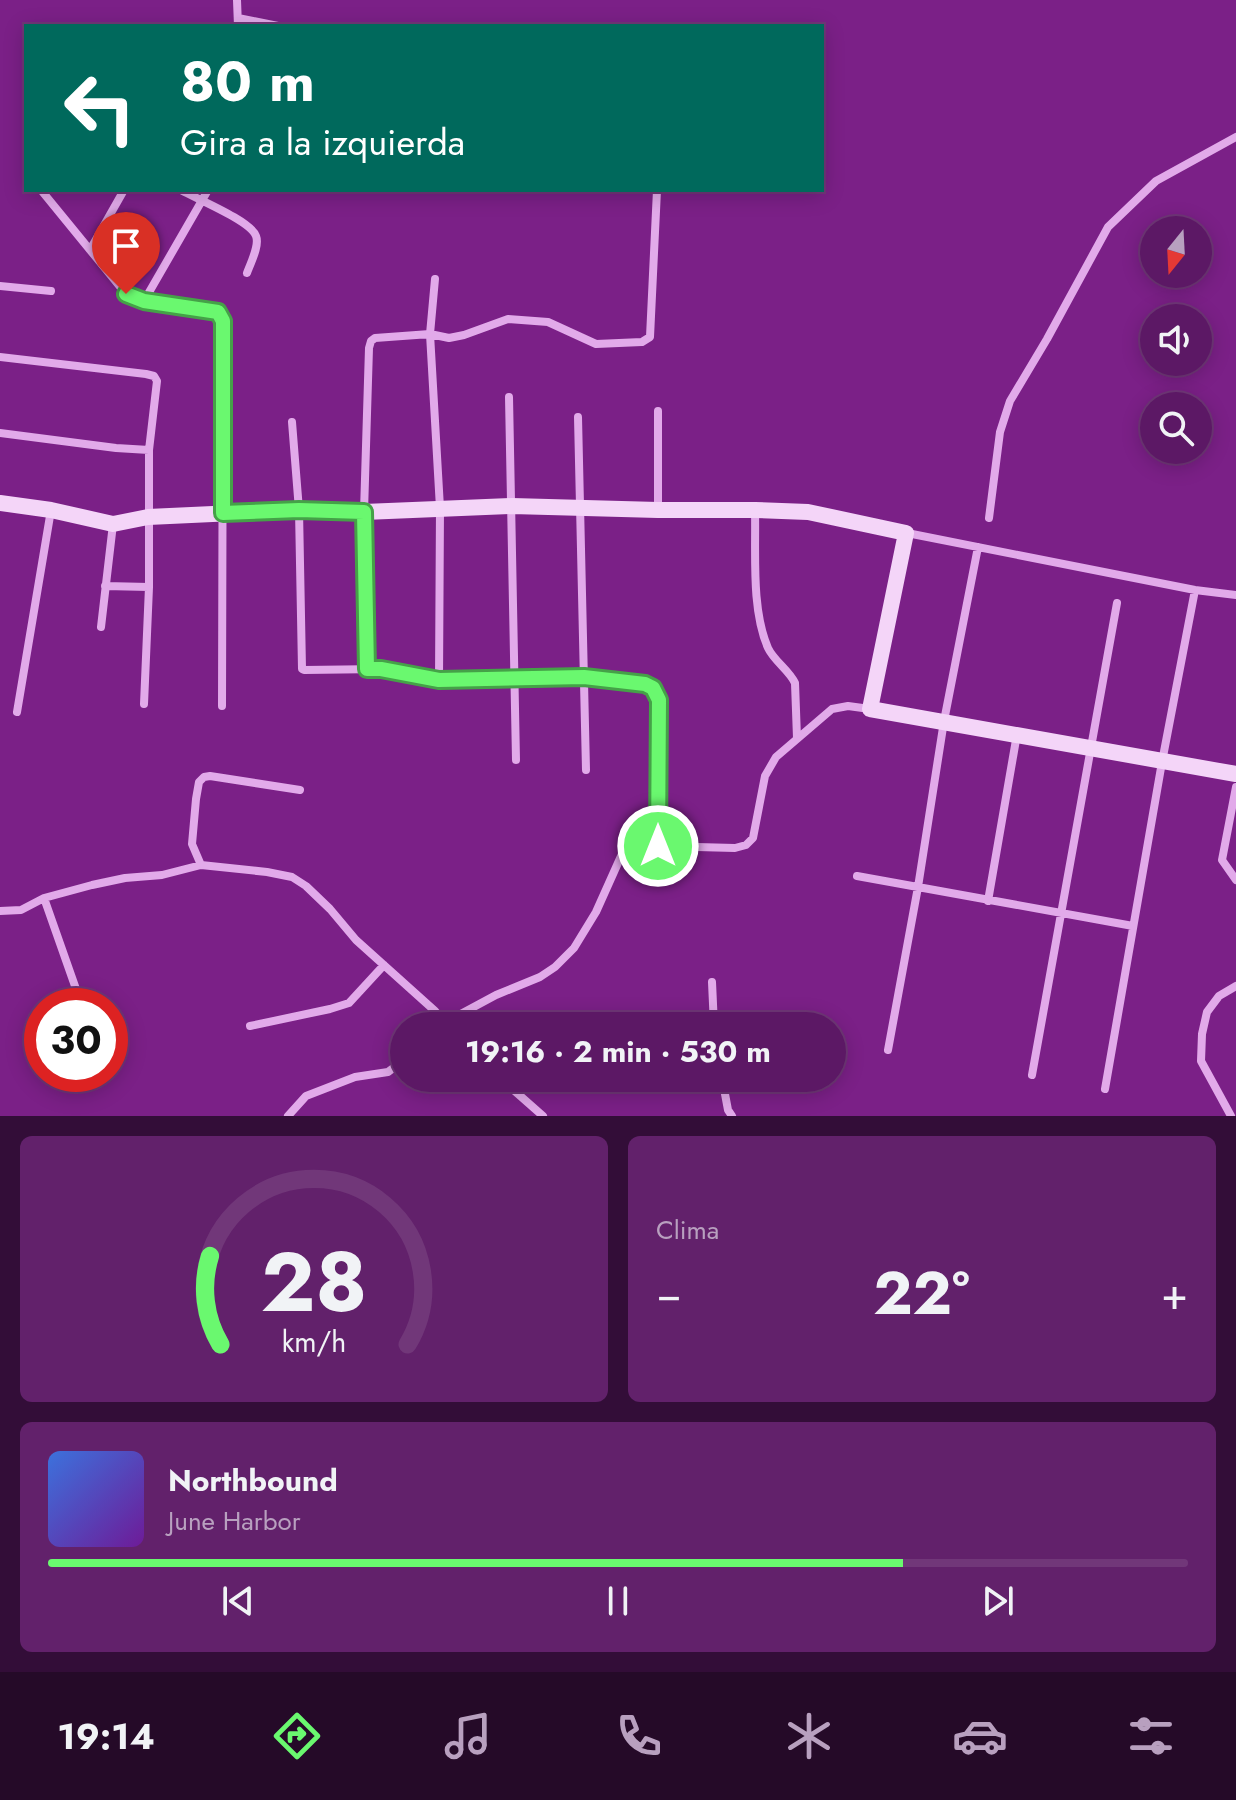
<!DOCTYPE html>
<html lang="es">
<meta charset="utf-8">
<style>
:root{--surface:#5c1865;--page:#62216b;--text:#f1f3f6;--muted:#b8a0bf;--line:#713779;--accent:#6af86f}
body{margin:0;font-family:Jost,sans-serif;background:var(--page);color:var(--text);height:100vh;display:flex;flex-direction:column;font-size:30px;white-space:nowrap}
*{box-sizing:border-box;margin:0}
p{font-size:26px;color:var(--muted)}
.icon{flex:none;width:44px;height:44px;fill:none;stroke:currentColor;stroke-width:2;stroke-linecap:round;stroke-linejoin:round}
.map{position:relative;height:1116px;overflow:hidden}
.drawer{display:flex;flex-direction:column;gap:20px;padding:20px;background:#330d38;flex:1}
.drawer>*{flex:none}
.top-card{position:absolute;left:24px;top:24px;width:800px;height:168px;border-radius:0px;box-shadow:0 4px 20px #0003,0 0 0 2px var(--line);background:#00695c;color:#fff;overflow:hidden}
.needle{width:52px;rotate:198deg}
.controls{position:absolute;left:1140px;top:216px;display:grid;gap:16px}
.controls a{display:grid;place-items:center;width:72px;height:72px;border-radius:50%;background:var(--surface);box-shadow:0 4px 20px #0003,0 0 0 2px var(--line);font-size:40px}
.speed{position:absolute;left:24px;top:988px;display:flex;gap:16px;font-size:40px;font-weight:700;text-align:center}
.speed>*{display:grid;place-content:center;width:104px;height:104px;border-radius:50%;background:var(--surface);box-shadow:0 4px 20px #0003,0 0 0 2px var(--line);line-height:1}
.speed .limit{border:12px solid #d22;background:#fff;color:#111}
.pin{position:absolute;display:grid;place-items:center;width:68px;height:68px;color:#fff;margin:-82px -34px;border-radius:50% 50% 50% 0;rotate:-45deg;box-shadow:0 0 8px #0007}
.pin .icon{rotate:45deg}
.me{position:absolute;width:88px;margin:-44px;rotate:0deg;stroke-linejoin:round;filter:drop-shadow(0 0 6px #0008)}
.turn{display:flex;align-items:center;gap:28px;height:168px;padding:0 24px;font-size:36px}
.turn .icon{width:104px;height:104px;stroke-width:2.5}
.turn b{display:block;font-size:56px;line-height:68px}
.big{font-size:60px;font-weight:700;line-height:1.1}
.drawer .tile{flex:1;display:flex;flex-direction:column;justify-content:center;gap:12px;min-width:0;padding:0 28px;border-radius:12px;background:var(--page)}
.drawer .dial{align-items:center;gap:0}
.dial svg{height:208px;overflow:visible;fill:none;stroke:var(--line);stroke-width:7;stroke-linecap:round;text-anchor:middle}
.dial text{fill:var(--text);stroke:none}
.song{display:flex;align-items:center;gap:24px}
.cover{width:96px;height:96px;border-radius:12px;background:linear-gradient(135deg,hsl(220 70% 55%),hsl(280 70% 35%))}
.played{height:8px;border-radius:4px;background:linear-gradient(90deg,var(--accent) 75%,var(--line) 75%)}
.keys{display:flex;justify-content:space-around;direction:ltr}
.heat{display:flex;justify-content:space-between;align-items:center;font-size:44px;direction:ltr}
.drawer .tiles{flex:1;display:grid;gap:20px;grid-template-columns:1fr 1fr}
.tile:last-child{grid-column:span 2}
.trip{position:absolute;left:390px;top:1012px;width:456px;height:80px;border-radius:40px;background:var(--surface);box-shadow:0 4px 20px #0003,0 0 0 2px var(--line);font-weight:700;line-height:80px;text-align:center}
.menu{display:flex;height:128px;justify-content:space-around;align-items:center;background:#250a28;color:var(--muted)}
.menu .icon{width:56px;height:56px}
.menu .selected{color:var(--accent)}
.menu b{font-size:36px;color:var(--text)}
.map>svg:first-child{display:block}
</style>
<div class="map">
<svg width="1236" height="1116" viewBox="0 0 1236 1116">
<rect width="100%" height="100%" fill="#7b2087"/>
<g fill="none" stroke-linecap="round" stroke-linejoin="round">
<path stroke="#e2aaea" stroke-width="8" d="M 237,0 L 238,26
M 238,18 L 278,26
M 41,190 L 126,294 L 144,301 L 218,312 L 223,321 L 222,706
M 181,190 C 197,199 251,221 256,236 C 260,246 250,264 247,273
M 90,250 L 124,190
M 435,279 L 430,334 L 440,508 L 439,680
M 0,286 L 51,291
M 144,301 L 208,190
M 0,357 L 146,374 L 154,376 L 157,381 L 149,450 L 149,587 L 144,704
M 509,397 L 516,760
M 658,411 L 658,509
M 578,417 L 586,770
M 292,422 L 299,510 L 302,669 L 304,670 L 381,669 L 439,680 L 584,677 L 645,684 L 653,688 L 659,700 L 658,846
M 0,433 L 116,448 L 149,450
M 755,510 C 756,553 751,609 768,648 C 774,661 789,670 795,683 L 797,738
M 989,518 L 1000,432 L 1010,401 L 1047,339 L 1108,227 L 1156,181 L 1236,137
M 907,533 L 1195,590 L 1236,595
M 105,586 L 149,587
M 101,627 L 113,524
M 367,669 L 364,512 L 369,348 L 371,341 L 375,338 L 430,334 L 449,338 L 464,335 L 508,319 L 548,322 L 596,344 L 642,342 L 650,337 L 657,190
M 17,712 L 51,510
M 1236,787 L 1222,860 L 1236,880
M 201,865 L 192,844 L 196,799 L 199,782 L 204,777 L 210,776 L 300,790
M 857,876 L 1133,926
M 44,898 L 82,1006
M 988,901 L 1017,734
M 0,911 L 21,910 L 44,898 L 92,885 L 125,878 L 162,875 L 201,865 L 267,872 L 292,877 L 306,886 L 330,909 L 356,940 L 435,1011 L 447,1026
M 712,982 L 714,1026
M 250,1026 L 330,1009 L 349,1003 L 384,965
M 441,1026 L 444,1023 L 496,995 L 540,977 L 555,967 L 574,948 L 596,912 L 622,854 L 658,846 L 735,848 L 746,845 L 753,838 L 765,776 L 776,757 L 832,709 L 848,706 L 870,709
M 888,1050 L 918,887 L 944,721 L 978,547
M 1032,1075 L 1117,603
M 500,1078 L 543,1116
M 722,1078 L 728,1110 L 732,1116
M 1105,1089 L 1162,762 L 1195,590
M 288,1116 L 306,1096 L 355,1077 L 388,1072 L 404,1060
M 1231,1116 L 1201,1061 L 1202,1034 L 1207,1012 L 1219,996 L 1236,986"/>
<path stroke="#f4d5f8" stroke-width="16" d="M 0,503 L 51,510 L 113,524 L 148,517 L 299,510 L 364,512 L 512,506 L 658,510 L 755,510 L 808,512 L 906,533 L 870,709 L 1236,774"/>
</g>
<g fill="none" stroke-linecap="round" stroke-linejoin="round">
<defs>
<path id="route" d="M 126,294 L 144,301 L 218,312 L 223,321 L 223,513 L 299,510 L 364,512 L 367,669 L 381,669 L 439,680 L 584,677 L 645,684 L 653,688 L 659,700 L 658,846"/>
</defs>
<use href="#route" stroke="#45a148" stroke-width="20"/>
<use href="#route" stroke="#6af86f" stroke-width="14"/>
</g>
</svg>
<div class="controls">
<a><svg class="needle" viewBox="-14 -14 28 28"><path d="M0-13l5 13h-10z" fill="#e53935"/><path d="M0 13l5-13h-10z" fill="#b8a0bf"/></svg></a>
<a><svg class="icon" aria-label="sound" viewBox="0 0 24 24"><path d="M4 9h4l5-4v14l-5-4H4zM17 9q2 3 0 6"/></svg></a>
<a><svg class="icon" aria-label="search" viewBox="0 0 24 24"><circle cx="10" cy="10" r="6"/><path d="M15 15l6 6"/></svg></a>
</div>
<div class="speed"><div class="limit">30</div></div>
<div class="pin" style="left:126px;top:294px;background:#d93025"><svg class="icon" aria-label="arrive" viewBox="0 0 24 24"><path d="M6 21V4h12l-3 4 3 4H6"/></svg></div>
<svg class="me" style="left:658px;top:846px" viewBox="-20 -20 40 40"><circle r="17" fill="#6af86f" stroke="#fff" stroke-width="3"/><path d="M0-11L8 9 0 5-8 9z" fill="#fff"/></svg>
<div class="trip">19:16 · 2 min · 530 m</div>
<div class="top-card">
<div class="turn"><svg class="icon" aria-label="left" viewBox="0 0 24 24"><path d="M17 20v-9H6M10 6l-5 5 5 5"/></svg><div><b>80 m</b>Gira a la izquierda</div></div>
</div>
</div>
<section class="drawer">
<div class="tiles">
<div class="tile dial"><svg viewBox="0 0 100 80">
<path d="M14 69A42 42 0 1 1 86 69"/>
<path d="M14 69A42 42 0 0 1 10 35" stroke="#6af86f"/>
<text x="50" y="56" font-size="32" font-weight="700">28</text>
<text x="50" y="72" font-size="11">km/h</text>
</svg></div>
<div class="tile"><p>Clima</p>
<div class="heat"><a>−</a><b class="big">22°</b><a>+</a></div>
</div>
<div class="tile">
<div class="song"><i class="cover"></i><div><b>Northbound</b><p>June Harbor</p></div></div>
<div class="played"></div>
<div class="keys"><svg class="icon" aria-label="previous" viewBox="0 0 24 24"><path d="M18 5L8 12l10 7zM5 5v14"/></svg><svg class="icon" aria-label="pause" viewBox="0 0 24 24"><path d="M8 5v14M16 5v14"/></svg><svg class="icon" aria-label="next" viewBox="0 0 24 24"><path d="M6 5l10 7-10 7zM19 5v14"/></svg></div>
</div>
</div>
</section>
<nav class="menu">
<b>19:14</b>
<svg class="icon selected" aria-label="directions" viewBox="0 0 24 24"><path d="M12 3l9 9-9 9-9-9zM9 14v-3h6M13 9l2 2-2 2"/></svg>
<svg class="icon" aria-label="music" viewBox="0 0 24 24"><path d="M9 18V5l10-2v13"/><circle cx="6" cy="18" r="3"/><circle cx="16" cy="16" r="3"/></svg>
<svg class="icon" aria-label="phone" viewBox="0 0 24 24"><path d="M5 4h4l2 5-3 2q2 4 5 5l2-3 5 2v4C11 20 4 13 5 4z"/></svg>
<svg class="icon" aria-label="climate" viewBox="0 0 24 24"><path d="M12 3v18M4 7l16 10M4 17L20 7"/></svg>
<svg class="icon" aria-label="car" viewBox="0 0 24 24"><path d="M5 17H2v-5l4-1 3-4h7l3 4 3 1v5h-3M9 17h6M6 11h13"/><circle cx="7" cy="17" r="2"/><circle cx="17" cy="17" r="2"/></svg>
<svg class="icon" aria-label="filters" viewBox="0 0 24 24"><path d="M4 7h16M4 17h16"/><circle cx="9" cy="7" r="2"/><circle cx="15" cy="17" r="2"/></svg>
</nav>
